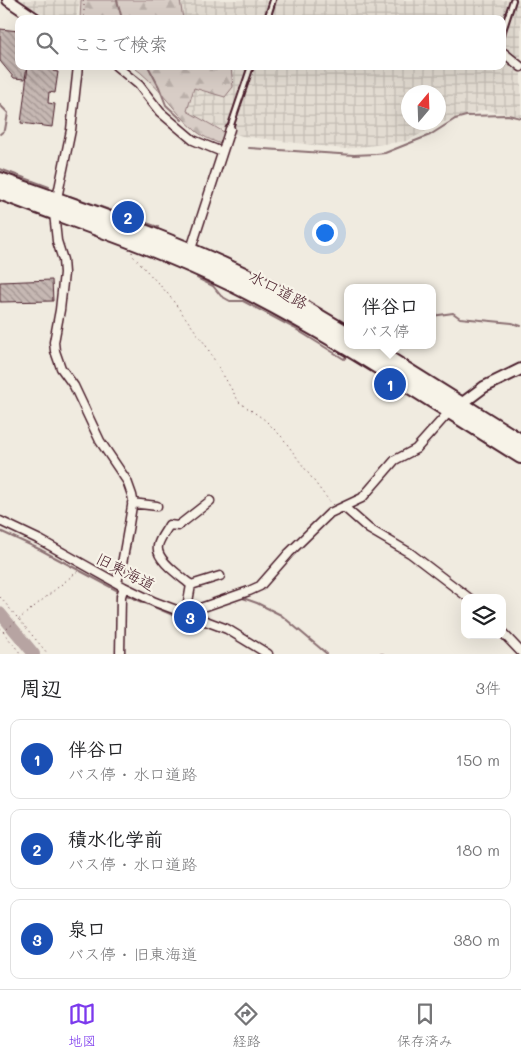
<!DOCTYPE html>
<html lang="ja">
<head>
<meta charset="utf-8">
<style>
  :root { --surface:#fff; --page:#f2f2f2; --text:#202124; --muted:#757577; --line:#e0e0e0; --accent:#7c3aed }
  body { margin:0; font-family:Mali,"Klee One",sans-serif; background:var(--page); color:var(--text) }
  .controls { position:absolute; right:15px; bottom:15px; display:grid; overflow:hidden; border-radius:10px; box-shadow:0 5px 20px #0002 }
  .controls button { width:45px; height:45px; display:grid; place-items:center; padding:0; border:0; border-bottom:1px solid var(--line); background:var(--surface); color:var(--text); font:25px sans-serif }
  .compass { position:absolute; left:401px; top:85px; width:45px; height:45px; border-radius:50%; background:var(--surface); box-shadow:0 5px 20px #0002; rotate:19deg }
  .you { position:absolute; left:324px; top:232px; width:18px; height:18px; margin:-12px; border:4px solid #fff; border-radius:50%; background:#1a73e8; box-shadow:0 0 0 8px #1a73e833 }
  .badge { display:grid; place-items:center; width:32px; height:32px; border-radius:50%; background:var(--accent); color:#fff; font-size:16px; font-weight:700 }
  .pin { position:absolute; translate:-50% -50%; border:2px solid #fff; box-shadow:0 1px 5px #0006 }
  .popup { position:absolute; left:344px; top:284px; width:92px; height:65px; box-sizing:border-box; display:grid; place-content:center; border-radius:10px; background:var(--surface); filter:drop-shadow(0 1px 4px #0005); font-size:16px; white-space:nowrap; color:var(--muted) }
  .popup b { font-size:19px; color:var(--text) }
  .popup::after { content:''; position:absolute; left:50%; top:100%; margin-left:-10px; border:10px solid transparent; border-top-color:var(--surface) }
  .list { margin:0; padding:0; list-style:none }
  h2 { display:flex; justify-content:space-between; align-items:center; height:65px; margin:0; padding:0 20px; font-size:21px }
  h2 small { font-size:16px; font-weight:400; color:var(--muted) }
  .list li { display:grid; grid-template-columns:32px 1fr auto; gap:15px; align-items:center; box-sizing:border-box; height:80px; margin:0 10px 10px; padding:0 10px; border:1px solid var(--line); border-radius:10px }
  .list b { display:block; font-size:19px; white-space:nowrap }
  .list p { margin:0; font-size:16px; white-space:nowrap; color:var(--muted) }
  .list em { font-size:16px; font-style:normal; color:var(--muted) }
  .icon { flex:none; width:28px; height:28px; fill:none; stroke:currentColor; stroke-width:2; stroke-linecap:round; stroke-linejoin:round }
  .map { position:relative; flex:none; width:521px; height:654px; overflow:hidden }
  .search { position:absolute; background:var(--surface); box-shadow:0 5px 20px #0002; left:15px; right:15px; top:15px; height:55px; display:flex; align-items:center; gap:12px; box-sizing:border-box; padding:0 18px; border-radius:10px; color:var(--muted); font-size:19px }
  .sheet { height:335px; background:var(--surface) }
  nav { display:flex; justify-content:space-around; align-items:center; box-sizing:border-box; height:70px; border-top:1px solid var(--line); background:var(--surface); font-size:14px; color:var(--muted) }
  nav a { display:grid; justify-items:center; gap:2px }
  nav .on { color:var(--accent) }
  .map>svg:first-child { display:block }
  .industrial { fill:url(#industrial-grid); fill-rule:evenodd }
  .forest { fill:url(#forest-firs); stroke:#917678 }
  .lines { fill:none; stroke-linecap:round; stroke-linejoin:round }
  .stream { stroke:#8b6f72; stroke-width:2 }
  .river { stroke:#b7a4a2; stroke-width:12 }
  .building { fill:url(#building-back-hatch); stroke:#4a1f2b }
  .lane-casing { stroke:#4a1f2b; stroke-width:8 }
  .street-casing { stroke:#4a1f2b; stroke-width:11 }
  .secondary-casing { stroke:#4a1f2b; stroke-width:14 }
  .highway-casing { stroke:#4a1f2b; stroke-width:18 }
  .path { stroke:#4a1f2b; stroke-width:1; stroke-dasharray:1 4; stroke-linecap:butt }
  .lane { stroke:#f7f3e8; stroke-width:4 }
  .street { stroke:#f7f3e8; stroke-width:8 }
  .secondary { stroke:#f7f3e8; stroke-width:10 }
  .highway { stroke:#f7f3e8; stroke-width:14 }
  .labels { text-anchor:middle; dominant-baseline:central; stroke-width:4.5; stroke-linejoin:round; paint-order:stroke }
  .street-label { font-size:16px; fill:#4a1f2b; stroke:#f7f3e8 }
</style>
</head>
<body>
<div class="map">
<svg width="521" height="654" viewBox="0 0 521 654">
  <defs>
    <pattern id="industrial-grid" width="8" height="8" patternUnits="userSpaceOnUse" patternTransform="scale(1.25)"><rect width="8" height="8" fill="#e3dcd2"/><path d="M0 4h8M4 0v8" fill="none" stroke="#c4bcb4"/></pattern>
    <pattern id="forest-firs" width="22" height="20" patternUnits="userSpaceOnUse" patternTransform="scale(1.25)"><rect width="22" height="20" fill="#d8cdc6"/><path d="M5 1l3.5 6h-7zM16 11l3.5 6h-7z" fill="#bbb0aa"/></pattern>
    <pattern id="building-back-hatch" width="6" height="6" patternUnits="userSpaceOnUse" patternTransform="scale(1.25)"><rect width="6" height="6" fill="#c6b8b3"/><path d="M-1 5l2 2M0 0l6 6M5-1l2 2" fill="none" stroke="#a39592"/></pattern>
  </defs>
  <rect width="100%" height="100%" fill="#f0ebe0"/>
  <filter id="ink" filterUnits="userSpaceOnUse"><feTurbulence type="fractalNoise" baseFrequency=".02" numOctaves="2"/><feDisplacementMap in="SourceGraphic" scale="10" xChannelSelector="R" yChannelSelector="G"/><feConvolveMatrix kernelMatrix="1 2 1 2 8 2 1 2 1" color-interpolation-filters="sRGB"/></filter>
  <g filter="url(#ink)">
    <!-- industrial -->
    <path class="industrial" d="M 19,0 L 80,0 L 76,19 L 51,19 Z
      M 175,0 L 521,0 L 521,116 L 484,110 L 441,123 L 407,141 L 344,149 L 242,136 L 186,116 L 186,66 L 502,66 L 502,19 L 179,19 ZM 408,92 L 438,92 L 438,122 L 408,122 Z"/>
    <!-- forest -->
    <path class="forest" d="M 81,0 L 180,0 L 183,19 L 80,19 Z
      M 132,66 L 231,67 L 233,87 L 225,97 L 194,88 L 187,111 L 224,132 L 232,140 L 227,147 C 217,142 204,138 196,131 C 173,111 156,82 132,66 Z"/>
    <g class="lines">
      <!-- stream -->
      <path class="stream" d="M 117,0 L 122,19
        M 148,66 L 159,87 L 166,105 L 182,120
        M 0,105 L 8,113 L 5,130 L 0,134
        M 249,148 L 354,155 L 376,154 L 385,153 L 430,135 L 455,119 L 466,116 L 508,115 L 521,118
        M 0,169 L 49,187
        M 70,196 L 158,227
        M 197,278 L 213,286 L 221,296 L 230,301 L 243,301 L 294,328 L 344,359 L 346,357
        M 432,316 L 453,313 L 460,318 L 512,323 L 521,326
        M 0,531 L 39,549 L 120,592
        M 124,594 L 182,619 L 186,617
        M 240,597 L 257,603 L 281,615 L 327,654
        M 381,654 L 383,654"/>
      <!-- river -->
      <path class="river" d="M 0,613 L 34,654"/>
    </g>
    <!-- building -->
    <path class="building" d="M 0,29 L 19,31 L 19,66 L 27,66 L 25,79 L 14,78 L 0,61 Z
      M 28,66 L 54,66 L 53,71 L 58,72 L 55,93 L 49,92 L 48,103 L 55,104 L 52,127 L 21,123 Z
      M 52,280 L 53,301 L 0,302 L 0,282 Z"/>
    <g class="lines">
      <!-- lane casing -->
      <g class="lane-casing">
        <path id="lane" d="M 267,19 L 273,0
          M 502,34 L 513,0
          M 230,128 L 251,66"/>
      </g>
      <!-- street casing -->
      <g class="street-casing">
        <path id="street" d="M 504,53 L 521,67
          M 78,66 L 71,130 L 54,213 L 57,241 L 63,260 L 64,273 L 60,310 L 54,342 L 55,351 L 61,368 L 74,386 L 100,441 L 127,481 L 132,495 L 133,500 L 129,524 L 122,564 L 117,582
          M 116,66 L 139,85 L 160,112 L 193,140 L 222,152
          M 190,252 L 230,129
          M 132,503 L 157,506
          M 344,507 L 369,529 L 410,553 L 469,598
          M 0,521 L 40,540 L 124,587 L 155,602 L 227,629 L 268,654
          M 191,585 L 220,576
          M 186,613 L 249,591 L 260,586 L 289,553 L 330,513 L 362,498 L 395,460 L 416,449 L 449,412
          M 186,613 L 191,585 C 182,577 155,560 158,546 C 159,539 166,531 169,525 L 178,526 L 210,501
          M 502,632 L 521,652
          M 120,654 L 121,596 L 124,587"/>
      </g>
      <!-- secondary casing -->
      <g class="secondary-casing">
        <path id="secondary" d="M 8,0 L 36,19
          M 456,408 L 484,387 L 521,369"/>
      </g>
      <!-- highway casing -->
      <g class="highway-casing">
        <path id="highway" d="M 0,180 C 82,209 163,236 242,274 C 278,291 313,314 348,334
          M 0,192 C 78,222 157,247 232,284 C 333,334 426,397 521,456
          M 366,345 L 521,442"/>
      </g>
      <!-- path -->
      <path class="path" d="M 84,0 L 84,19
        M 132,252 L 133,256 L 168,294 L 205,344 L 239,402 L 265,420 L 282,437 L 322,492 L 333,505
        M 0,597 L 48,654
        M 0,628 L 21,654
        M 3,632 L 78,571"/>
      <!-- lane -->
      <use href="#lane" class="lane"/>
      <!-- street -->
      <use href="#street" class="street"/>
      <!-- secondary -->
      <use href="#secondary" class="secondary"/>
      <!-- highway -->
      <use href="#highway" class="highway"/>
    </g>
  </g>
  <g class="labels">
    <!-- street labels -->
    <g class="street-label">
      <text transform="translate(279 289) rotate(28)">水口道路</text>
      <text transform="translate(126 571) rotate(27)">旧東海道</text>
    </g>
  </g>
</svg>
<div class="controls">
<button><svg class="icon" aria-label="layers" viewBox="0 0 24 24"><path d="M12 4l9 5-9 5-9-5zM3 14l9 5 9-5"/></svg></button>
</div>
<svg class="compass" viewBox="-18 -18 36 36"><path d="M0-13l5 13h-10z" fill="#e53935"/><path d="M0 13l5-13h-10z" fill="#757577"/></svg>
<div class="you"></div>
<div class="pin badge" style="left:390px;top:384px;background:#1a4fb4">1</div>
<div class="popup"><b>伴谷口</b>バス停</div>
<div class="pin badge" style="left:128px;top:217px;background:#1a4fb4">2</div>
<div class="pin badge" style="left:190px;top:617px;background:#1a4fb4">3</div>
<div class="search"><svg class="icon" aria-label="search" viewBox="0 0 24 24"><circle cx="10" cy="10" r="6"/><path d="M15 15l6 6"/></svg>ここで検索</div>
</div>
<section class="sheet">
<h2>周辺<small>3件</small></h2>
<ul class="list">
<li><span class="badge" style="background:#1a4fb4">1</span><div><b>伴谷口</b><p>バス停 · 水口道路</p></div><em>150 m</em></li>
<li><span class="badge" style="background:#1a4fb4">2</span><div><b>積水化学前</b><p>バス停 · 水口道路</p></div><em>180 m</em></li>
<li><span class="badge" style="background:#1a4fb4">3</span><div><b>泉口</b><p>バス停 · 旧東海道</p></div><em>380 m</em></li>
</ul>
</section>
<nav>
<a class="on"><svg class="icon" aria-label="map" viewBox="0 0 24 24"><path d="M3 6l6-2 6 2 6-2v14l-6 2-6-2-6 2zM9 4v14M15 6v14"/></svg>地図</a>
<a><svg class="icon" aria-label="directions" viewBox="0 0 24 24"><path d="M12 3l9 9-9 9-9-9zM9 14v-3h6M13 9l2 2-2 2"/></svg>経路</a>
<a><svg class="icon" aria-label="saved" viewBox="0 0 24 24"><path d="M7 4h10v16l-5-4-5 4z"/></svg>保存済み</a>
</nav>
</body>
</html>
